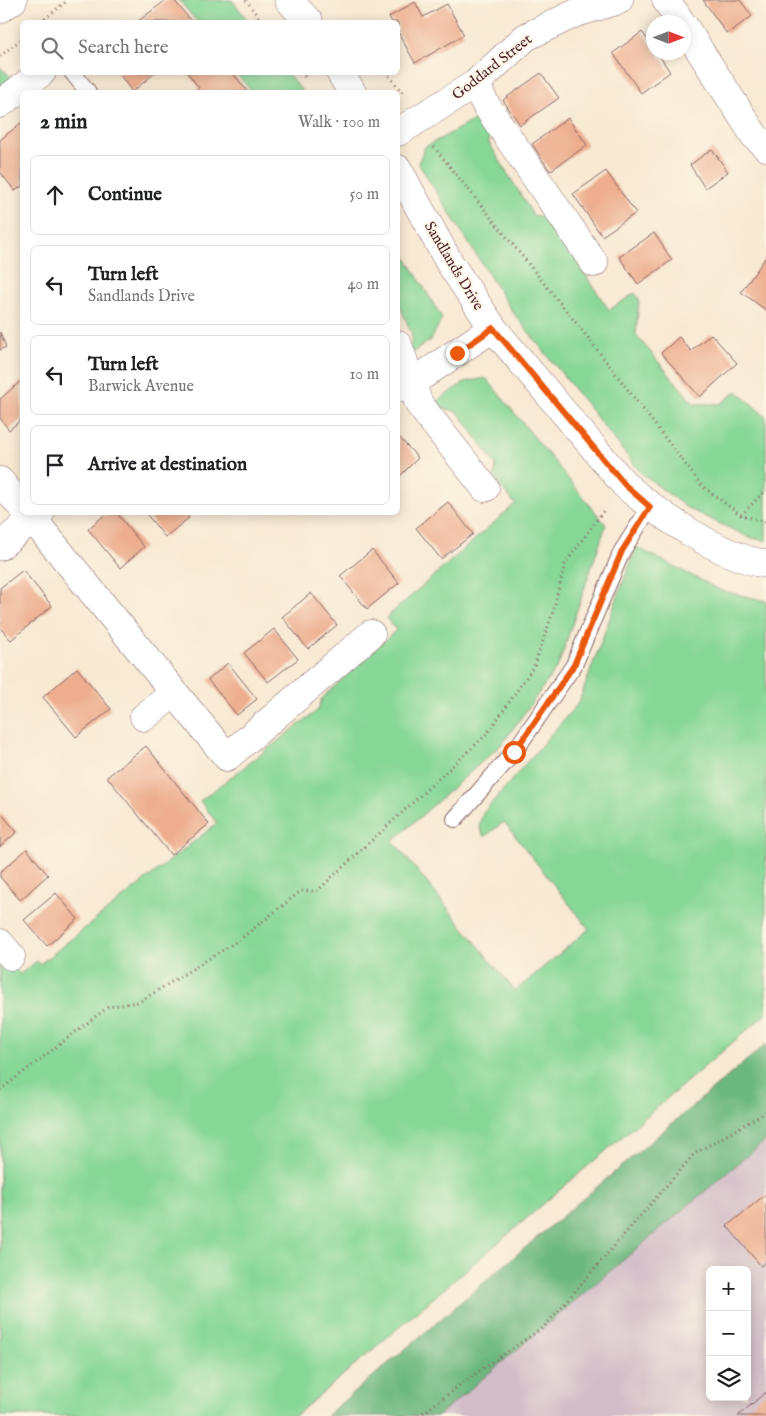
<!DOCTYPE html>
<html lang="en">
<head>
<meta charset="utf-8">
<style>
  :root { --surface:#fff; --page:#f6f6f6; --text:#202124; --muted:#757577; --line:#e0e0e0 }
  body { margin:0; font-family:"IM FELL English",serif; background:var(--page); color:var(--text) }
  .controls { position:absolute; right:15px; bottom:15px; display:grid; overflow:hidden; border-radius:8px; box-shadow:0 2px 12px #0003 }
  .controls button { width:45px; height:45px; display:grid; place-items:center; padding:0; border:0; border-bottom:1px solid var(--line); background:var(--surface); color:var(--text); font:25px sans-serif }
  .compass { position:absolute; left:646px; top:15px; width:45px; height:45px; border-radius:50%; background:var(--surface); box-shadow:0 2px 12px #0003; rotate:90deg }
  .stop { position:absolute; width:15px; height:15px; margin:-11px; border:4px solid #ea580c; border-radius:50%; background:#fff }
  .stop.end { background:#ea580c; border-color:#fff; box-shadow:0 1px 5px #0008 }
  .list { margin:0; padding:0; list-style:none }
  h2 { display:flex; justify-content:space-between; align-items:center; height:65px; margin:0; padding:0 20px; font-size:21px }
  h2 small { font-size:16px; font-weight:400; color:var(--muted) }
  .list li { display:grid; grid-template-columns:32px 1fr auto; gap:15px; align-items:center; box-sizing:border-box; height:80px; margin:0 10px 10px; padding:0 10px; border:1px solid var(--line); border-radius:8px }
  .list b { display:block; font-size:19px; white-space:nowrap }
  .list p { margin:0; font-size:16px; white-space:nowrap; color:var(--muted) }
  .list em { font-size:16px; font-style:normal; color:var(--muted) }
  .icon { flex:none; width:28px; height:28px; fill:none; stroke:currentColor; stroke-width:2; stroke-linecap:round; stroke-linejoin:round }
  .map { position:relative; flex:none; width:766px; height:1416px; overflow:hidden }
  .search { position:absolute; background:var(--surface); box-shadow:0 2px 12px #0003; left:20px; top:20px; width:380px; height:55px; display:flex; align-items:center; gap:12px; box-sizing:border-box; padding:0 18px; border-radius:8px; color:var(--muted); font-size:19px }
  .panel { position:absolute; background:var(--surface); box-shadow:0 2px 12px #0003; left:20px; top:90px; width:380px; height:425px; border-radius:8px }
  .map>svg:first-child { display:block }
  .industrial { fill:#d2bdc8; fill-rule:evenodd }
  .green { fill:#87d797; stroke:#687b61 }
  .forest { fill:#6db880; stroke:#5c6c56 }
  .building { fill:#edad8e }
  .lines { fill:none; stroke-linecap:round; stroke-linejoin:round }
  .service-casing { stroke:#876666; stroke-width:18 }
  .minor-casing { stroke:#876666; stroke-width:29 }
  .path { stroke:#876666; stroke-width:3; stroke-dasharray:1 4; stroke-linecap:butt }
  .service { stroke:#fff; stroke-width:16 }
  .minor { stroke:#fff; stroke-width:28 }
  .route { stroke:#ea580c; stroke-width:6 }
  .labels { text-anchor:middle; dominant-baseline:central; stroke-width:4; stroke-linejoin:round; paint-order:stroke }
  .street-label { font-size:15px; fill:#4a1f2b; stroke:#fcf5e5 }
</style>
</head>
<body>
<div class="map">
<svg width="766" height="1416" viewBox="0 0 766 1416">
  <rect width="100%" height="100%" fill="#fcf5e5"/>
  <filter id="ink" filterUnits="userSpaceOnUse"><feTurbulence type="fractalNoise" baseFrequency=".02" numOctaves="2"/><feDisplacementMap in="SourceGraphic" scale="10" xChannelSelector="R" yChannelSelector="G"/><feConvolveMatrix kernelMatrix="1 2 1 2 8 2 1 2 1" color-interpolation-filters="sRGB"/></filter>
  <filter id="wash" filterUnits="userSpaceOnUse"><feTurbulence type="fractalNoise" baseFrequency=".0096" numOctaves="4" result="noise"/><feDisplacementMap in="SourceGraphic" scale="20" xChannelSelector="R" yChannelSelector="G"/><feGaussianBlur stdDeviation="1.12" result="paint"/><feColorMatrix in="noise" values="0 0 0 0 0 0 0 0 0 0 0 0 0 0 0 0 0 1.4 0 .05"/><feComposite in="paint" operator="in"/></filter>
  <g filter="url(#wash)">
    <rect width="100%" height="100%" fill="#f8e9d3"/>
    <!-- industrial -->
    <path class="industrial" d="M 766,1140 L 766,1416 L 438,1416 ZM 710,1270 L 747,1270 L 747,1397 L 710,1397 Z"/>
    <!-- green -->
    <path class="green" d="M 179,0 L 232,0 L 249,22 L 197,22 Z
      M 0,67 L 12,78 L 0,87 Z
      M 236,73 L 287,73 L 303,92 L 252,92 Z
      M 478,118 L 489,132 L 489,143 L 533,215 L 548,218 L 609,310 L 635,293 L 639,299 L 636,335 L 694,404 L 720,404 L 737,391 L 766,417 L 766,541 L 748,537 L 687,508 L 641,473 L 511,310 L 418,163 L 425,147 Z
      M 398,244 L 442,318 L 431,340 L 409,355 L 412,335 L 398,301 Z
      M 486,378 L 606,525 L 558,666 L 502,744 L 393,841 L 515,991 L 589,929 L 504,822 L 484,837 L 479,825 L 483,813 L 579,702 L 636,547 L 720,590 L 766,601 L 766,1014 L 295,1416 L 0,1416 L 0,954 L 20,974 L 37,961 L 40,964 L 217,823 L 200,801 L 318,710 L 322,698 L 396,630 L 386,618 L 515,504 L 494,478 L 496,465 L 458,412 L 443,408 L 437,401 L 465,382 Z"/>
    <!-- forest -->
    <path class="forest" d="M 766,1044 L 766,1140 L 438,1416 L 326,1416 Z"/>
    <g id="blocks">
      <!-- building -->
      <path class="building" d="M 166,0 L 174,0 L 192,22 L 137,22 Z
        M 703,0 L 740,0 L 752,16 L 727,34 Z
        M 415,2 L 423,17 L 447,4 L 464,35 L 415,63 L 398,32 L 398,22 L 392,22 L 389,17 Z
        M 642,32 L 654,48 L 654,52 L 657,52 L 670,72 L 641,93 L 613,53 Z
        M 118,72 L 156,72 L 132,92 Z
        M 187,72 L 232,72 L 248,92 L 193,92 L 199,88 Z
        M 541,73 L 559,98 L 520,125 L 503,100 Z
        M 568,118 L 587,145 L 550,171 L 532,144 Z
        M 22,122 L 22,186 L 15,191 L 0,172 L 0,140 Z
        M 712,149 L 728,172 L 705,188 L 690,165 Z
        M 606,171 L 636,213 L 602,236 L 573,194 Z
        M 654,233 L 672,260 L 638,284 L 619,257 Z
        M 766,257 L 766,310 L 741,292 Z
        M 0,332 L 6,347 L 0,350 Z
        M 711,334 L 737,363 L 700,397 L 661,353 L 679,337 L 691,351 Z
        M 22,380 L 22,419 L 9,430 L 0,418 L 0,399 Z
        M 398,436 L 418,458 L 398,478 Z
        M 448,502 L 473,534 L 441,559 L 416,528 Z
        M 108,512 L 116,512 L 144,547 L 120,568 L 88,529 Z
        M 145,512 L 185,512 L 189,518 L 165,537 Z
        M 372,550 L 399,583 L 367,609 L 340,576 Z
        M 23,570 L 52,606 L 11,640 L 0,628 L 0,588 Z
        M 311,593 L 337,625 L 308,649 L 282,617 Z
        M 274,629 L 298,659 L 268,682 L 244,653 Z
        M 228,663 L 257,699 L 237,715 L 208,680 Z
        M 77,668 L 111,709 L 76,737 L 43,697 Z
        M 146,746 L 209,824 L 171,855 L 107,777 Z
        M 0,812 L 17,832 L 0,847 Z
        M 27,849 L 48,875 L 20,900 L 0,877 L 0,872 Z
        M 56,893 L 78,919 L 47,946 L 24,920 Z
        M 766,1194 L 766,1262 L 761,1266 L 727,1226 Z
        M 766,1392 L 766,1416 L 738,1416 Z"/>
    </g>
  </g>
  <g filter="url(#ink)">
    <use href="#blocks" fill-opacity="0" stroke="#876666" stroke-width="1"/>
    <g class="lines">
      <!-- service casing -->
      <g class="service-casing">
        <path id="service" d="M 72,72 L 88,92
          M 455,819 L 514,752 L 574,665 L 622,551 L 650,507"/>
      </g>
      <!-- minor casing -->
      <g class="minor-casing">
        <path id="minor" d="M 289,0 L 309,22
          M 666,0 L 681,22
          M 0,9 L 13,0
          M 684,26 L 754,135 L 766,147
          M 340,72 L 352,92
          M 475,84 L 486,105 L 594,263
          M 0,104 L 42,72
          M 398,132 L 475,84 L 526,37 L 576,13 L 619,0
          M 398,169 L 449,262 L 493,328 L 625,485 C 659,515 721,557 766,564
          M 398,345 L 419,404 L 485,488
          M 398,388 L 410,384 L 493,328
          M 0,481 L 22,507
          M 27,512 L 227,757 L 371,634
          M 0,546 L 41,512
          M 144,717 L 174,693
          M 0,943 L 11,956"/>
      </g>
      <!-- path -->
      <path class="path" d="M 246,0 L 259,18
        M 41,22 L 68,0
        M 0,56 L 22,39
        M 301,72 L 307,80
        M 386,72 L 402,92
        M 434,147 L 585,334 L 702,486 L 741,515 L 766,522
        M 741,515 L 766,490
        M 0,1090 L 108,1007 L 139,1002 L 239,940 L 301,891 L 317,891 L 487,734 L 534,666 L 553,612 L 565,564 L 604,510
        M 419,1416 L 479,1371 L 544,1327 L 694,1154 L 766,1112"/>
      <!-- service -->
      <use href="#service" class="service"/>
      <!-- minor -->
      <use href="#minor" class="minor"/>
    </g>
  </g>
  <g class="lines" filter="url(#ink)">
    <!-- route -->
    <path class="route" d="M 457,353 L 493,328 L 625,485 L 650,507 L 622,551 L 574,665 L 514,752"/>
  </g>
  <g class="labels">
    <!-- street labels -->
    <g class="street-label">
      <text transform="translate(492 67) rotate(-38)">Goddard Street</text>
      <text transform="translate(454 266) rotate(59)">Sandlands Drive</text>
    </g>
  </g>
</svg>
<div class="controls">
<button>+</button>
<button>−</button>
<button><svg class="icon" aria-label="layers" viewBox="0 0 24 24"><path d="M12 4l9 5-9 5-9-5zM3 14l9 5 9-5"/></svg></button>
</div>
<svg class="compass" viewBox="-18 -18 36 36"><path d="M0-13l5 13h-10z" fill="#e53935"/><path d="M0 13l5-13h-10z" fill="#757577"/></svg>
<div class="stop" style="left:514px;top:752px"></div>
<div class="stop end" style="left:457px;top:353px"></div>
<div class="search"><svg class="icon" aria-label="search" viewBox="0 0 24 24"><circle cx="10" cy="10" r="6"/><path d="M15 15l6 6"/></svg>Search here</div>
<section class="panel">
<h2>2 min<small>Walk · 100 m</small></h2>
<ul class="list">
<li><svg class="icon" aria-label="ahead" viewBox="0 0 24 24"><path d="M12 20V5M6 11l6-6 6 6"/></svg><div><b>Continue</b></div><em>50 m</em></li>
<li><svg class="icon" aria-label="left" viewBox="0 0 24 24"><path d="M17 20v-9H6M10 6l-5 5 5 5"/></svg><div><b>Turn left</b><p>Sandlands Drive</p></div><em>40 m</em></li>
<li><svg class="icon" aria-label="left" viewBox="0 0 24 24"><path d="M17 20v-9H6M10 6l-5 5 5 5"/></svg><div><b>Turn left</b><p>Barwick Avenue</p></div><em>10 m</em></li>
<li><svg class="icon" aria-label="arrive" viewBox="0 0 24 24"><path d="M6 21V4h12l-3 4 3 4H6"/></svg><div><b>Arrive at destination</b></div></li>
</ul>
</section>
</div>
</body>
</html>
